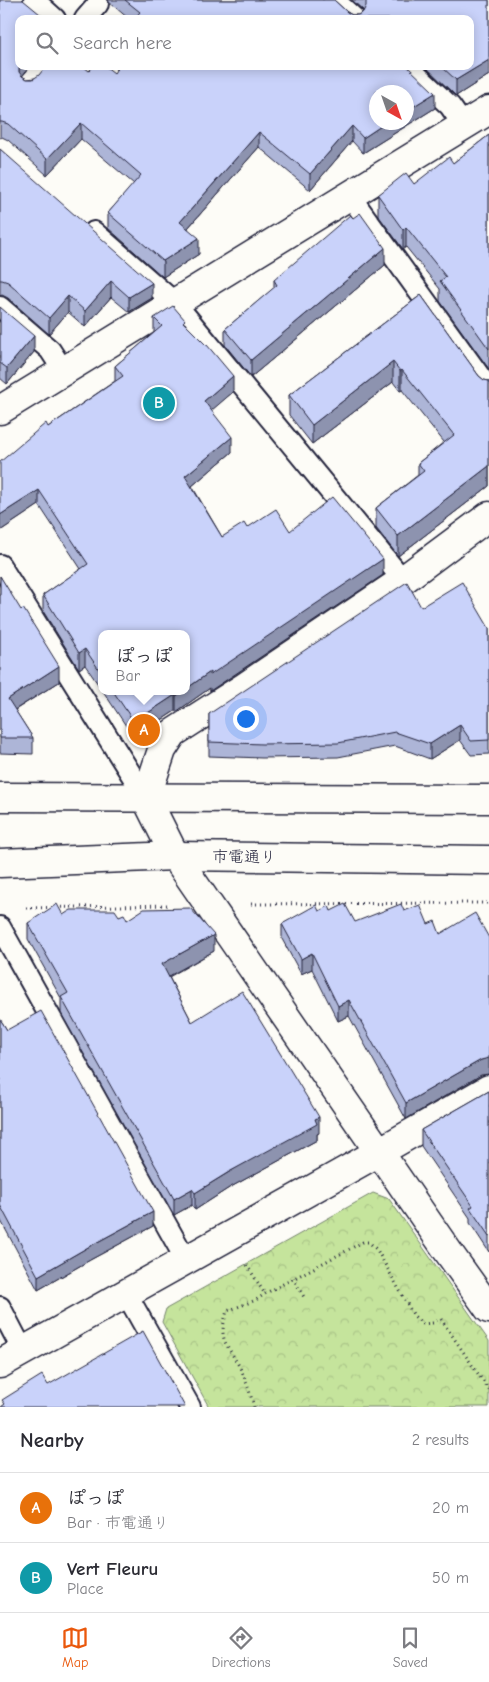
<!DOCTYPE html>
<html lang="en">
<head>
<meta charset="utf-8">
<style>
  :root { --surface:#fff; --page:#f2f2f3; --text:#2b2b33; --muted:#7c7c81; --line:#e1e1e2; --accent:#ea580c }
  body { margin:0; font-family:"Comic Neue","Klee One",sans-serif; background:var(--page); color:var(--text) }
  .compass { position:absolute; left:369px; top:85px; width:45px; height:45px; border-radius:50%; background:var(--surface); box-shadow:0 2px 12px #0003; rotate:140deg }
  .you { position:absolute; left:245px; top:718px; width:18px; height:18px; margin:-12px; border:4px solid #fff; border-radius:50%; background:#1a73e8; box-shadow:0 0 0 8px #1a73e833 }
  .badge { display:grid; place-items:center; width:32px; height:32px; border-radius:50%; background:var(--accent); color:#fff; font-size:16px; font-weight:700 }
  .pin { position:absolute; translate:-50% -50%; border:2px solid #fff; box-shadow:0 1px 5px #0006 }
  .popup { position:absolute; left:98px; top:630px; width:92px; height:65px; box-sizing:border-box; display:grid; place-content:center; border-radius:10px; background:var(--surface); filter:drop-shadow(0 1px 4px #0005); font-size:16px; white-space:nowrap; color:var(--muted) }
  .popup b { font-size:19px; color:var(--text) }
  .popup::after { content:''; position:absolute; left:50%; top:100%; margin-left:-10px; border:10px solid transparent; border-top-color:var(--surface) }
  .list { margin:0; padding:0; list-style:none }
  h2 { display:flex; justify-content:space-between; align-items:center; height:65px; margin:0; padding:0 20px; font-size:21px }
  h2 small { font-size:16px; font-weight:400; color:var(--muted) }
  .list li { display:grid; grid-template-columns:32px 1fr auto; gap:15px; align-items:center; box-sizing:border-box; height:70px; padding:0 20px; border-top:1px solid var(--line) }
  .list b { display:block; font-size:19px; white-space:nowrap }
  .list p { margin:0; font-size:16px; white-space:nowrap; color:var(--muted) }
  .list em { font-size:16px; font-style:normal; color:var(--muted) }
  .icon { flex:none; width:28px; height:28px; fill:none; stroke:currentColor; stroke-width:2; stroke-linecap:round; stroke-linejoin:round }
  .map { position:relative; flex:none; width:489px; height:1407px; overflow:hidden }
  .search { position:absolute; background:var(--surface); box-shadow:0 2px 12px #0003; left:15px; right:15px; top:15px; height:55px; display:flex; align-items:center; gap:12px; box-sizing:border-box; padding:0 18px; border-radius:10px; color:var(--muted); font-size:19px }
  .sheet { height:205px; background:var(--surface) }
  nav { display:flex; justify-content:space-around; align-items:center; box-sizing:border-box; height:70px; border-top:1px solid var(--line); background:var(--surface); font-size:14px; color:var(--muted) }
  nav a { display:grid; justify-items:center; gap:2px }
  nav .on { color:var(--accent) }
  .map>svg:first-child { display:block }
  .forest { fill:url(#forest-crowns); stroke:#74836c }
  .lines { fill:none; stroke-linecap:round; stroke-linejoin:round }
  .service-casing { stroke:#22223b; stroke-width:24 }
  .minor-casing { stroke:#22223b; stroke-width:31 }
  .tertiary-casing { stroke:#22223b; stroke-width:31 }
  .path { stroke:#22223b; stroke-width:3; stroke-dasharray:1 4; stroke-linecap:butt }
  .service { stroke:#fdfcf7; stroke-width:20 }
  .minor { stroke:#fdfcf7; stroke-width:28 }
  .tertiary { stroke:#fdfcf7; stroke-width:28 }
  .wall { fill:#adb5d7; stroke:#22223b }
  .shaded-wall { fill:#8d93af; stroke:#22223b }
  .building { fill:#c9d2fa; stroke:#22223b }
  .labels { text-anchor:middle; dominant-baseline:central; stroke-width:4; stroke-linejoin:round; paint-order:stroke }
  .street-label { font-size:16px; fill:#22223b; stroke:#fdfcf7 }
</style>
</head>
<body>
<div class="map">
<svg width="489" height="1407" viewBox="0 0 489 1407">
  <defs>
    <pattern id="forest-crowns" width="20" height="18" patternUnits="userSpaceOnUse" patternTransform="scale(1.25)"><rect width="20" height="18" fill="#c5e49c"/><path d="M2 6a3 3 0 1 1 6 0M12 15a3 3 0 1 1 6 0" fill="none" stroke="#a9c387"/></pattern>
  </defs>
  <rect width="100%" height="100%" fill="#fdfcf7"/>
  <filter id="ink" filterUnits="userSpaceOnUse"><feTurbulence type="fractalNoise" baseFrequency=".02" numOctaves="2"/><feDisplacementMap in="SourceGraphic" scale="10" xChannelSelector="R" yChannelSelector="G"/><feConvolveMatrix kernelMatrix="1 2 1 2 8 2 1 2 1" color-interpolation-filters="sRGB"/></filter>
  <g filter="url(#ink)">
    <!-- forest -->
    <path class="forest" d="M 373,1193 L 389,1199 L 489,1341 L 489,1407 L 209,1407 L 162,1322 L 166,1309 Z"/>
    <g class="lines">
      <!-- service casing -->
      <g class="service-casing">
        <path id="service" d="M 34,0 L 55,19
          M 334,0 L 355,19
          M 85,19 L 98,4
          M 407,66 L 450,106 L 464,126
          M 30,83 L 45,66
          M 350,196 L 489,389
          M 94,232 L 175,303 L 403,580
          M 0,307 L 50,350 L 63,370
          M 0,565 L 146,798
          M 0,927 L 186,1260
          M 126,1293 L 190,1407
          M 0,1307 L 23,1351"/>
      </g>
      <!-- minor casing -->
      <g class="minor-casing">
        <path id="minor" d="M 0,410 L 489,110
          M 489,516 L 403,580 L 243,688 L 173,733 L 162,750 L 146,798 L 175,856 L 449,1253 L 489,1309
          M 379,1152 L 489,1089"/>
      </g>
      <!-- tertiary casing -->
      <g class="tertiary-casing">
        <path id="tertiary" d="M 0,797 L 489,799
          M 0,863 L 175,856 L 489,860
          M 0,1364 L 379,1152"/>
      </g>
      <!-- path -->
      <path class="path" d="M 251,904 L 489,903
        M 26,908 L 167,905
        M 247,1265 L 265,1294
        M 293,1278 L 304,1297
        M 254,1407 C 250,1393 246,1379 239,1366 C 225,1340 218,1341 227,1311 L 256,1300 L 268,1292 L 363,1242 L 369,1242 L 377,1250 L 414,1316 L 423,1324 L 433,1323 L 441,1319 L 489,1390"/>
      <!-- service -->
      <use href="#service" class="service"/>
      <!-- minor -->
      <use href="#minor" class="minor"/>
      <!-- tertiary -->
      <use href="#tertiary" class="tertiary"/>
    </g>
    <!-- wall -->
    <path class="wall" d="M 0,0 L 19,66 L 30,66 L 22,76 L 27,79 L 89,71 L 114,73 L 435,108 L 363,153 L 352,141 L 310,190 L 259,147 L 188,228 L 199,254 L 163,277 L 108,228 L 108,213 L 134,184 L 81,139 L 47,175 L 8,140 L 2,137 L 0,138 Z
      M 108,0 L 334,0 L 347,12 L 352,15 L 358,15 L 364,11 L 352,0 L 489,0 L 489,75 L 456,96 L 425,66 L 470,66 L 470,19 L 129,19 L 109,2 Z
      M 489,135 L 489,369 L 440,301 L 440,289 L 406,247 L 403,249 L 378,215 L 378,195 L 414,184 L 453,163 Z
      M 0,149 L 152,298 L 129,312 L 111,297 L 85,327 L 68,312 L 49,334 L 8,298 L 2,295 L 0,296 Z
      M 385,265 L 251,377 L 225,345 L 225,329 L 274,288 L 274,280 Z
      M 421,295 L 479,376 L 484,380 L 489,381 L 489,486 L 398,556 L 376,528 L 376,508 L 418,475 L 418,463 L 444,442 L 402,390 L 400,391 L 393,382 L 312,444 L 289,415 L 289,395 Z
      M 0,307 L 34,352 L 7,384 L 0,378 Z
      M 154,318 L 185,323 L 233,392 L 211,410 L 232,452 L 192,486 L 222,537 L 247,528 L 290,531 L 383,575 L 234,675 L 210,691 L 210,688 L 176,712 L 175,711 L 134,738 L 103,691 L 186,691 L 102,634 L 102,690 L 85,665 L 79,669 L 43,611 L 43,595 L 81,569 L 39,505 L 0,531 L 48,427 L 115,381 L 115,366 L 154,333 Z
      M 0,576 L 59,682 L 15,710 L 33,738 L 33,754 L 0,753 Z
      M 421,607 L 489,628 L 489,754 L 471,755 L 460,740 L 430,759 L 395,746 L 338,757 L 262,758 L 209,756 L 209,714 Z
      M 319,911 L 331,911 L 355,922 L 481,1075 L 406,1119 L 349,1016 L 338,1021 L 312,969 L 301,974 L 282,939 L 282,924 Z
      M 63,915 L 119,916 L 127,920 L 214,951 L 169,977 L 192,1022 L 319,1133 L 317,1134 L 317,1140 L 229,1188 L 195,1210 L 192,1205 L 174,1215 L 61,1013 L 61,998 L 28,939 L 28,923 Z
      M 0,1019 L 7,1030 L 153,1226 L 90,1260 L 38,1290 L 0,1219 Z
      M 489,1091 L 489,1252 L 470,1223 L 470,1218 L 421,1146 L 421,1130 Z"/>
    <!-- shaded-wall -->
    <path class="shaded-wall" d="M 489,60 L 489,75 L 456,96 L 456,80 Z
      M 19,66 L 30,66 L 19,80 Z
      M 435,93 L 435,108 L 363,153 L 363,138 L 387,122 L 406,122 L 406,111 Z
      M 81,123 L 81,139 L 47,175 L 47,159 Z
      M 352,126 L 352,141 L 310,190 L 310,174 Z
      M 259,132 L 259,147 L 180,237 L 180,222 Z
      M 406,227 L 406,247 L 403,249 L 403,230 Z
      M 199,238 L 199,254 L 163,277 L 163,261 Z
      M 385,248 L 385,265 L 251,377 L 251,360 Z
      M 111,281 L 111,297 L 85,327 L 85,311 Z
      M 152,283 L 152,298 L 129,312 L 129,297 Z
      M 68,296 L 68,312 L 49,334 L 49,318 Z
      M 34,336 L 34,352 L 7,384 L 7,368 Z
      M 393,362 L 393,382 L 312,444 L 312,425 Z
      M 402,370 L 402,390 L 400,391 L 400,371 Z
      M 233,376 L 233,392 L 204,417 L 204,401 Z
      M 232,437 L 232,452 L 185,492 L 185,476 Z
      M 489,466 L 489,486 L 398,556 L 398,536 Z
      M 39,490 L 39,505 L 0,531 L 0,515 Z
      M 383,559 L 383,575 L 210,691 L 210,688 L 176,712 L 176,696 L 183,691 L 186,691 L 186,689 L 210,672 Z
      M 85,649 L 85,665 L 79,669 L 79,653 Z
      M 59,666 L 59,682 L 8,714 L 8,699 Z
      M 175,695 L 175,711 L 134,738 L 134,722 Z
      M 460,725 L 460,740 L 430,759 L 430,744 Z
      M 214,935 L 214,951 L 162,980 L 162,964 Z
      M 312,953 L 312,969 L 301,974 L 301,959 Z
      M 349,1000 L 349,1016 L 338,1021 L 338,1006 Z
      M 489,1058 L 489,1074 L 481,1075 L 406,1119 L 406,1103 L 481,1060 Z
      M 319,1117 L 319,1133 L 317,1134 L 317,1140 L 229,1188 L 195,1210 L 195,1193 Z
      M 192,1189 L 192,1205 L 174,1215 L 174,1199 Z
      M 153,1212 L 153,1226 L 90,1260 L 38,1290 L 38,1276 L 90,1246 Z"/>
    <!-- building -->
    <path class="building" d="M 0,0 L 23,0 L 46,19 L 19,19 L 19,72 L 22,76 L 27,79 L 33,79 L 39,75 L 46,66 L 83,66 L 89,71 L 94,66 L 105,66 L 114,73 L 119,66 L 407,66 L 435,93 L 406,111 L 406,92 L 376,92 L 376,122 L 387,122 L 363,138 L 352,126 L 310,174 L 259,132 L 180,222 L 199,238 L 163,261 L 108,213 L 141,175 L 81,123 L 47,159 L 8,124 L 2,122 L 0,122 Z
      M 125,0 L 334,0 L 347,12 L 352,15 L 358,15 L 363,12 L 366,6 L 366,0 L 489,0 L 489,60 L 456,80 L 441,66 L 470,66 L 470,19 L 134,19 L 140,12 Z
      M 489,135 L 489,349 L 440,281 L 446,277 L 406,227 L 403,230 L 378,195 L 406,173 L 414,184 L 449,157 L 453,163 Z
      M 0,149 L 152,283 L 129,297 L 111,281 L 85,311 L 68,296 L 49,318 L 8,282 L 2,280 L 0,280 Z
      M 360,213 L 385,248 L 251,360 L 225,329 L 277,285 L 274,280 L 350,215 L 353,218 Z
      M 421,295 L 479,376 L 484,380 L 489,381 L 489,466 L 398,536 L 376,508 L 424,471 L 418,463 L 454,435 L 402,370 L 400,371 L 393,362 L 312,425 L 289,395 Z
      M 173,306 L 185,320 L 183,322 L 206,345 L 207,345 L 233,376 L 204,401 L 232,437 L 185,476 L 222,537 L 244,523 L 247,528 L 276,509 L 290,531 L 332,497 L 383,559 L 234,659 L 210,675 L 210,672 L 186,689 L 186,634 L 102,634 L 102,674 L 85,649 L 79,653 L 43,595 L 88,564 L 39,490 L 0,515 L 0,462 L 46,423 L 48,427 L 123,376 L 115,366 L 162,326 L 154,318 Z
      M 0,307 L 34,336 L 7,368 L 0,363 Z
      M 0,576 L 21,610 L 23,608 L 59,666 L 8,699 L 33,738 L 0,738 Z
      M 407,582 L 421,607 L 462,582 L 489,628 L 489,740 L 471,741 L 460,725 L 430,744 L 395,732 L 338,743 L 262,744 L 209,742 L 209,714 Z
      M 113,691 L 183,691 L 176,696 L 175,695 L 134,722 Z
      M 57,904 L 63,915 L 71,910 L 115,910 L 119,916 L 124,914 L 127,920 L 144,909 L 190,908 L 214,935 L 162,964 L 192,1022 L 242,991 L 319,1117 L 315,1119 L 317,1124 L 229,1172 L 195,1193 L 192,1189 L 174,1199 L 61,997 L 68,993 L 28,923 Z
      M 345,904 L 355,922 L 401,904 L 404,911 L 420,905 L 428,924 L 435,921 L 440,934 L 475,913 L 489,938 L 489,1058 L 481,1060 L 406,1103 L 349,1000 L 338,1006 L 312,953 L 301,959 L 282,924 L 316,905 L 319,911 L 329,906 L 331,911 Z
      M 41,1011 L 153,1212 L 90,1246 L 38,1276 L 0,1205 L 0,1019 L 7,1030 Z
      M 489,1091 L 489,1236 L 470,1208 L 473,1206 L 421,1130 Z
      M 143,1331 L 185,1407 L 1,1407 L 5,1404 L 2,1400 L 42,1375 L 48,1385 Z"/>
  </g>
  <g class="labels">
    <!-- street labels -->
    <g class="street-label">
      <text transform="translate(244 857) rotate(1)">市電通り</text>
    </g>
  </g>
</svg>
<svg class="compass" viewBox="-18 -18 36 36"><path d="M0-13l5 13h-10z" fill="#e53935"/><path d="M0 13l5-13h-10z" fill="#7c7c81"/></svg>
<div class="you"></div>
<div class="pin badge" style="left:144px;top:730px;background:#e8710a">A</div>
<div class="popup"><b>ぽっぽ</b>Bar</div>
<div class="pin badge" style="left:159px;top:403px;background:#0f9aa8">B</div>
<div class="search"><svg class="icon" aria-label="search" viewBox="0 0 24 24"><circle cx="10" cy="10" r="6"/><path d="M15 15l6 6"/></svg>Search here</div>
</div>
<section class="sheet">
<h2>Nearby<small>2 results</small></h2>
<ul class="list">
<li><span class="badge" style="background:#e8710a">A</span><div><b>ぽっぽ</b><p>Bar · 市電通り</p></div><em>20 m</em></li>
<li><span class="badge" style="background:#0f9aa8">B</span><div><b>Vert Fleuru</b><p>Place</p></div><em>50 m</em></li>
</ul>
</section>
<nav>
<a class="on"><svg class="icon" aria-label="map" viewBox="0 0 24 24"><path d="M3 6l6-2 6 2 6-2v14l-6 2-6-2-6 2zM9 4v14M15 6v14"/></svg>Map</a>
<a><svg class="icon" aria-label="directions" viewBox="0 0 24 24"><path d="M12 3l9 9-9 9-9-9zM9 14v-3h6M13 9l2 2-2 2"/></svg>Directions</a>
<a><svg class="icon" aria-label="saved" viewBox="0 0 24 24"><path d="M7 4h10v16l-5-4-5 4z"/></svg>Saved</a>
</nav>
</body>
</html>
